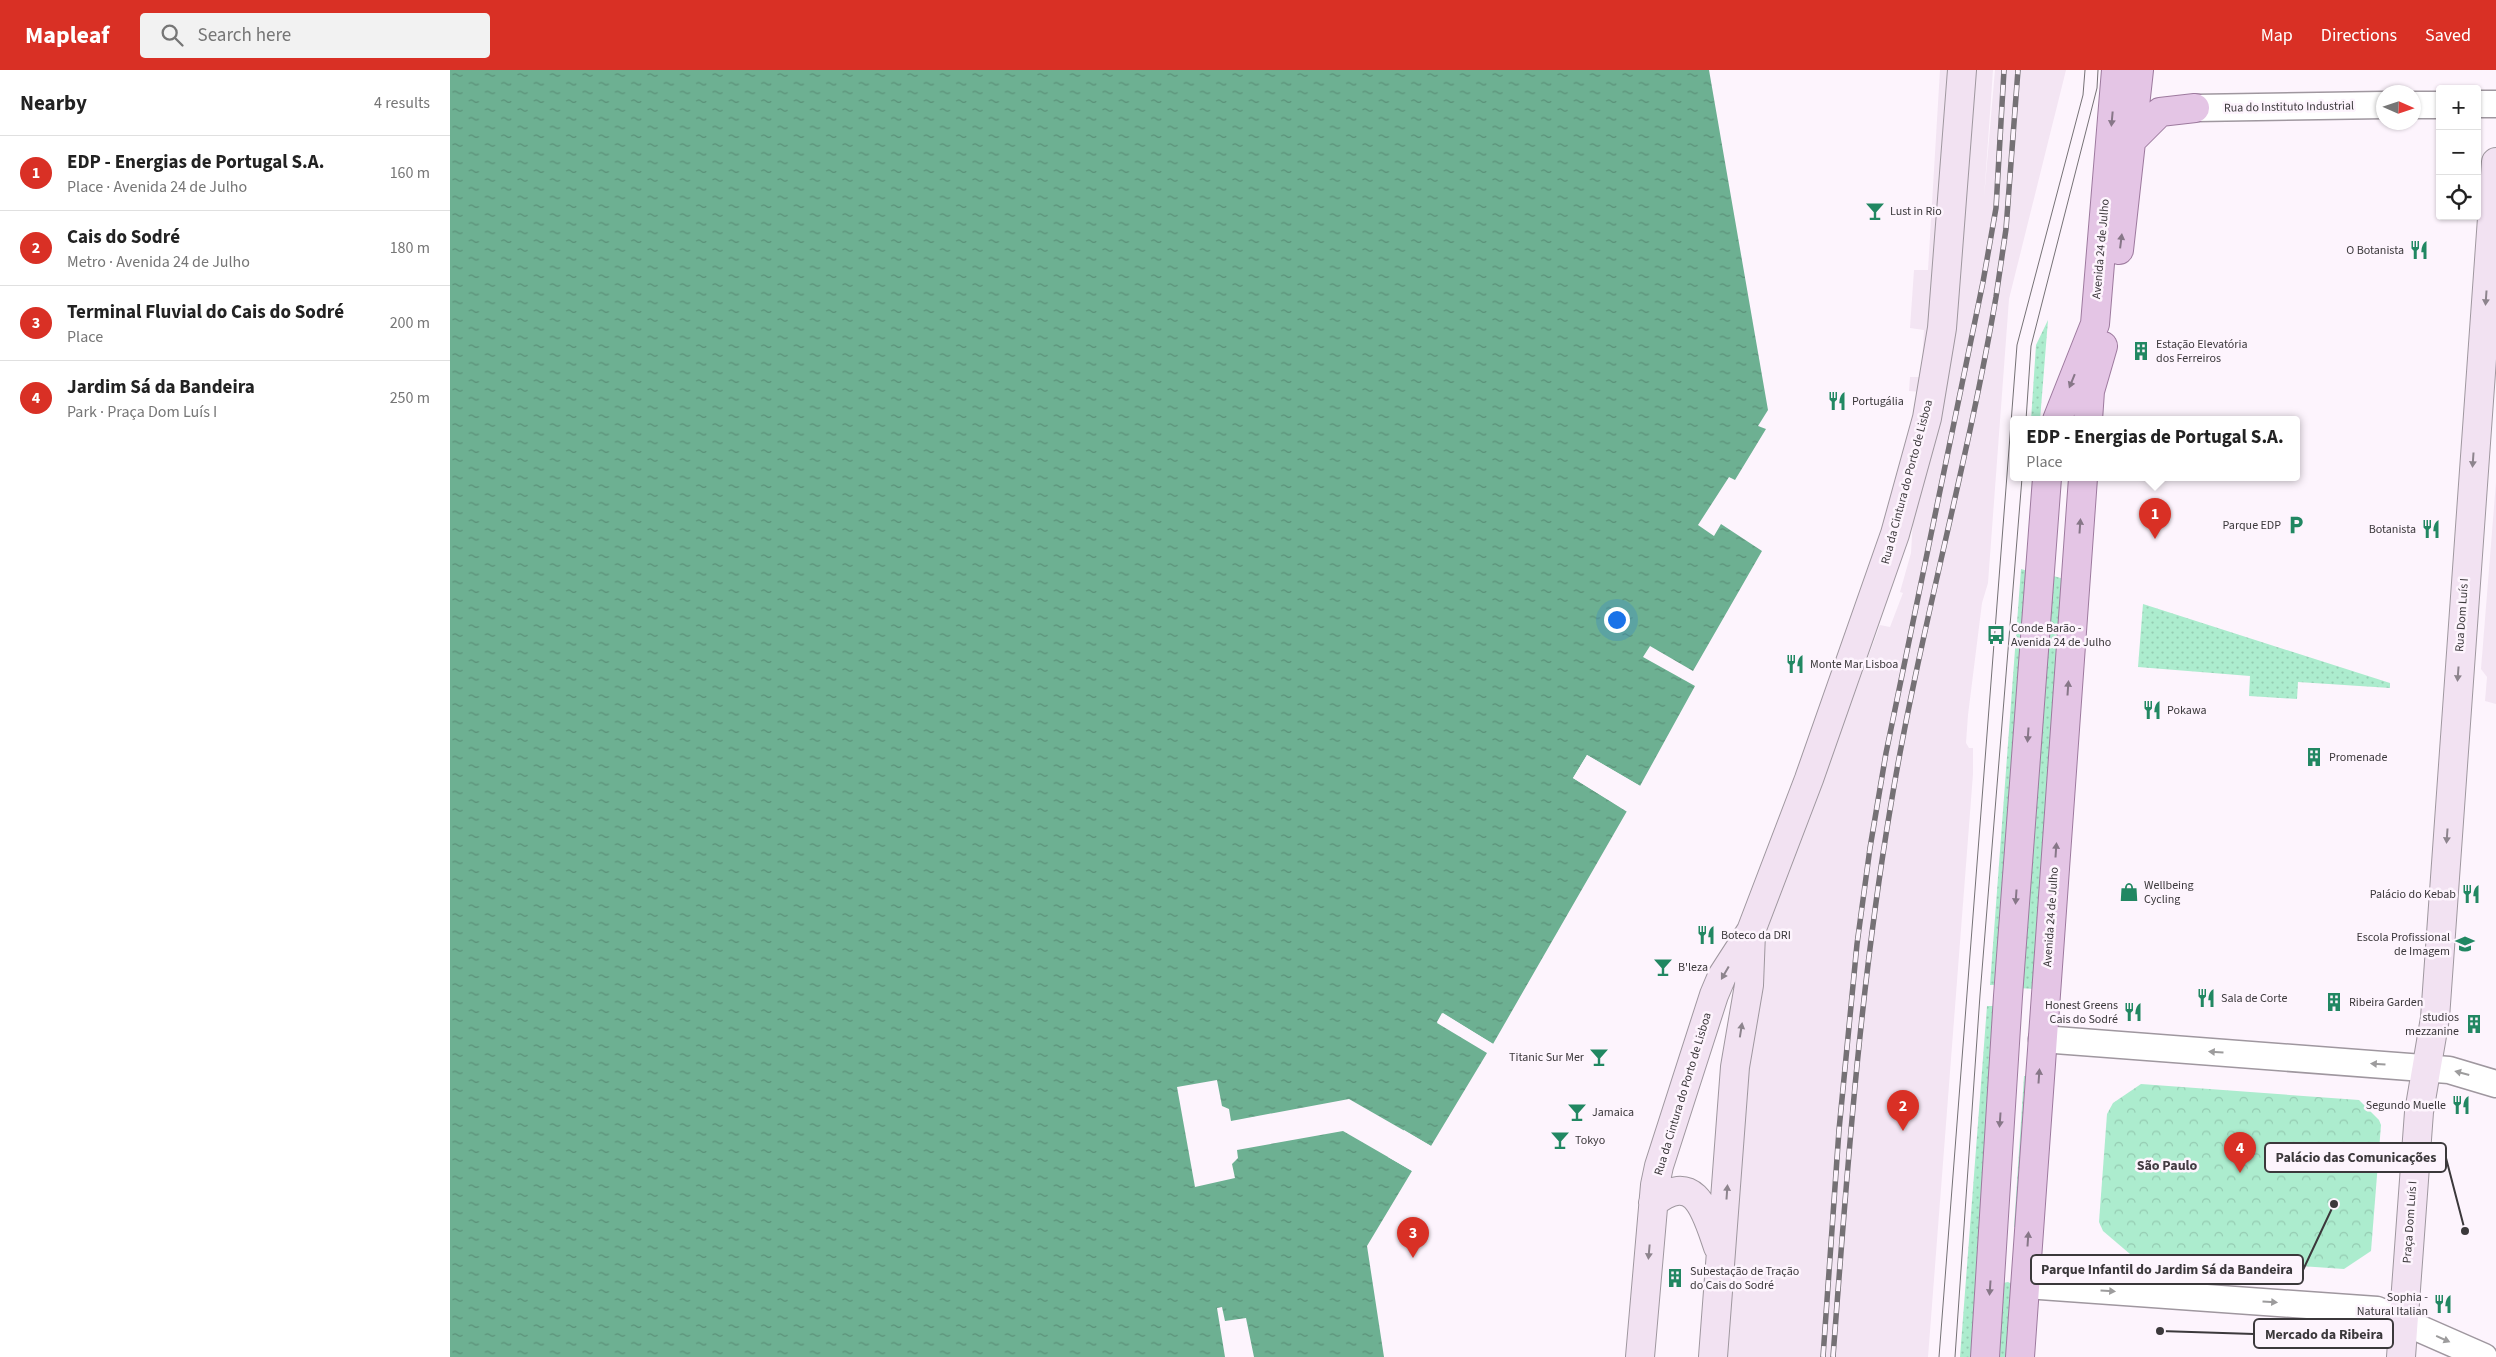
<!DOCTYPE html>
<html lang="en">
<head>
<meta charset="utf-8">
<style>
  :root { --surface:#fff; --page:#f2f2f2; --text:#222; --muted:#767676; --line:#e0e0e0; --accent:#d93025 }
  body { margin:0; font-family:"Source Sans 3",sans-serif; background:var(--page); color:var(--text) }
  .controls { position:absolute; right:15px; top:15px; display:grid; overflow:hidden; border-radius:5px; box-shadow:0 1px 4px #0004 }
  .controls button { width:45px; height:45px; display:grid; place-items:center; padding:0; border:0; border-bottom:1px solid var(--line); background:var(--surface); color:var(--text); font:25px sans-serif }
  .compass { position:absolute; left:1926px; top:15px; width:45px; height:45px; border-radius:50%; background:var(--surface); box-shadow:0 1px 4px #0004; rotate:93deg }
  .you { position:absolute; left:1166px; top:549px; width:18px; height:18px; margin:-12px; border:4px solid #fff; border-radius:50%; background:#1a73e8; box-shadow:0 0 0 8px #1a73e833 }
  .badge { display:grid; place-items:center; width:32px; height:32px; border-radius:50%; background:var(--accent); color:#fff; font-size:16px; font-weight:700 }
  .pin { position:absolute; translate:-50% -41px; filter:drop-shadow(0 1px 2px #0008) }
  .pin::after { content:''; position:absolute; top:26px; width:18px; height:15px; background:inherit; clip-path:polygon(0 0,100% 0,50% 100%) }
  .popup { position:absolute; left:1560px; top:346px; width:290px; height:65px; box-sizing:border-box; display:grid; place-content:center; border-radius:5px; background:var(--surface); filter:drop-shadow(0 1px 4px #0005); font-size:16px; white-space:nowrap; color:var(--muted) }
  .popup b { font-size:19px; color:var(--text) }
  .popup::after { content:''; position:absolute; left:50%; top:100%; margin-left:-10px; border:10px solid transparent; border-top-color:var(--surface) }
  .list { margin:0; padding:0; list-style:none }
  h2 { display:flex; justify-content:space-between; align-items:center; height:65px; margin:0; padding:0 20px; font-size:21px }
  h2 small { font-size:16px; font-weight:400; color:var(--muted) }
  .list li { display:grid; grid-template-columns:32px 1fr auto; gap:15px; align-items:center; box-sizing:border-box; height:75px; padding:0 20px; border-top:1px solid var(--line) }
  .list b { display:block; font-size:19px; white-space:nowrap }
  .list p { margin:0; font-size:16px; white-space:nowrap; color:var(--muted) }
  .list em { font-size:16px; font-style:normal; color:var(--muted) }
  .icon { flex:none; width:28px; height:28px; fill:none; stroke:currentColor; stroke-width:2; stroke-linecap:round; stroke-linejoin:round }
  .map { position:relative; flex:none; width:2046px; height:1287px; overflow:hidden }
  header { display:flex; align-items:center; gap:30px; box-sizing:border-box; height:70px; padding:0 25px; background:var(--accent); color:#fff }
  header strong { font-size:24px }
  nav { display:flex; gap:28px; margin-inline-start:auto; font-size:18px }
  .search { width:350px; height:45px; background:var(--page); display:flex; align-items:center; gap:12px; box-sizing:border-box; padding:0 18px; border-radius:5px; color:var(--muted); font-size:19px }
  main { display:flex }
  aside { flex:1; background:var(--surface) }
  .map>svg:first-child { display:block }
  .built { fill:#f3e5f3 }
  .grass { fill:url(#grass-dots) }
  .park { fill:url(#park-crowns) }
  .water { fill:url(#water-ripples) }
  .pier { fill:#fdf4fd }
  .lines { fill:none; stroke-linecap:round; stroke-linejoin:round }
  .street-casing { stroke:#9f979f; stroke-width:29 }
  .secondary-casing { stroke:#9f979f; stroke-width:30 }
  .primary-casing { stroke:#9d7a9e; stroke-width:30 }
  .street { stroke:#fff; stroke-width:26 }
  .secondary { stroke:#f2e2f2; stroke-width:28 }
  .primary { stroke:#e4c5e5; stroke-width:28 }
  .tram { stroke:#757175; stroke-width:1 }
  .rail-casing { stroke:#757175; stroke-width:5.5 }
  .rail { stroke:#fdf4fd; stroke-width:4; stroke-dasharray:11; stroke-linecap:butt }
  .oneway { fill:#877788 }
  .oneway2 { fill:#8d848d }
  .oneway3 { fill:#9d9c9d }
  .labels { text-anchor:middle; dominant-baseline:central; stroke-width:5; stroke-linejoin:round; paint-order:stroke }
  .street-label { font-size:12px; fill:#3b383b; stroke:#fdf4fd }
  .poi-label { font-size:12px; fill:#3b383b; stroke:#fdf4fd; text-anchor:start }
  .neighbourhood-label { font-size:14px; font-weight:bold; fill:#433c43; stroke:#fdf4fd }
  .leader { fill:none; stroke:#3b383b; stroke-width:2 }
  .callout-dot { fill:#3b383b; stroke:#fdf4fd; stroke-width:2 }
  .callout { fill:#fdf4fd; stroke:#3b383b; stroke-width:2 }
  .callout-label { font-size:14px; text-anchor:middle; font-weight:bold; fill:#3b383b }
</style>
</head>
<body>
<header>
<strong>Mapleaf</strong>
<div class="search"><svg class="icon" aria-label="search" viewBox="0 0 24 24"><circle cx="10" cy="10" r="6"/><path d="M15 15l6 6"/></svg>Search here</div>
<nav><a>Map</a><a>Directions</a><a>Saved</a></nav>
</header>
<main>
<aside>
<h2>Nearby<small>4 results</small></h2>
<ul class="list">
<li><span class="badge">1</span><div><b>EDP - Energias de Portugal S.A.</b><p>Place · Avenida 24 de Julho</p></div><em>160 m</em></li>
<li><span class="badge">2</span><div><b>Cais do Sodré</b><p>Metro · Avenida 24 de Julho</p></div><em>180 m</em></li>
<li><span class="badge">3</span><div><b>Terminal Fluvial do Cais do Sodré</b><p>Place</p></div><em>200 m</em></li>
<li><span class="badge">4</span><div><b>Jardim Sá da Bandeira</b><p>Park · Praça Dom Luís I</p></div><em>250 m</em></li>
</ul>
</aside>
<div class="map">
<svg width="2046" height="1287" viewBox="0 0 2046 1287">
  <defs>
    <pattern id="grass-dots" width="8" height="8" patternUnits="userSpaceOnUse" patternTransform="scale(1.25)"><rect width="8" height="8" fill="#acecce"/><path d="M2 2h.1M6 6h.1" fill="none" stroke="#95cbb2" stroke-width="1.8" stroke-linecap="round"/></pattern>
    <pattern id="park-crowns" width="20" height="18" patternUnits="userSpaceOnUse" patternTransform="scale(1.25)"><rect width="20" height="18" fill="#acecce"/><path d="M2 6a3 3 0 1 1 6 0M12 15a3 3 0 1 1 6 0" fill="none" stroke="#95cbb2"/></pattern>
    <pattern id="water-ripples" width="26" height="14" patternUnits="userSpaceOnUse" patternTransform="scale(1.25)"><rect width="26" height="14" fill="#6db092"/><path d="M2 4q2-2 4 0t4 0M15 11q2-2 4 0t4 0" fill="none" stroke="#5b9078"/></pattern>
  </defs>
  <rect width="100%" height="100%" fill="#fdf4fd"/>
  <!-- built -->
  <path class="built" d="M 1490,0 L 1543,0 L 1534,128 L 1545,0 L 1616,0 L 1559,229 L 1538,513 L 1532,533 L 1518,645 L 1516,673 L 1519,678 L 1523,678 L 1523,704 L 1478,1287 L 1271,1287 L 1289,1056 L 1315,864 L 1430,555 L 1440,557 L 1453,523 L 1450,522 L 1461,483 L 1471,322 L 1459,321 L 1460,307 L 1471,307 L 1474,260 L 1460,258 L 1464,200 L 1478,200 Z
    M 2046,412 L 2046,634 L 2035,631 L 2037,607 L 2031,599 Z"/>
  <!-- grass -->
  <path class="grass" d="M 1598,250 L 1590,350 L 1581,350 L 1586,275 Z
    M 1571,499 L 1578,501 L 1548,915 L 1540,915 Z
    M 1600,505 L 1614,509 L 1584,919 L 1569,918 Z
    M 1693,534 L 1940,613 L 1940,618 L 1848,612 L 1847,629 L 1799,626 L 1800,606 L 1688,597 Z
    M 1537,936 L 1547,936 L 1525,1287 L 1510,1287 Z
    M 1574,1006 L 1577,1006 L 1568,1157 L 1564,1157 Z
    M 1558,1212 L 1562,1214 L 1559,1287 L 1545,1287 L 1553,1213 Z"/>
  <!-- park -->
  <path class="park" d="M 1691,1014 L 1909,1030 L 1929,1050 L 1931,1055 L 1921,1181 L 1894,1199 L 1680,1184 L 1653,1161 L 1649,1152 L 1657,1044 L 1663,1033 Z"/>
  <!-- water -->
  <path class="water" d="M 0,0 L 1259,0 L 1318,340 L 1308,356 L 1316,359 L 1285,410 L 1279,407 L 1248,455 L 1264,466 L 1271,454 L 1312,481 L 1243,601 L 1200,576 L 1193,587 L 1245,616 L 1190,716 L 1137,685 L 1123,708 L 1177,741 L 1043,974 L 993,943 L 987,953 L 1037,983 L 981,1076 L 954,1060 L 938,1087 L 962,1101 L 917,1176 L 934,1287 L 0,1287 Z"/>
  <!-- pier -->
  <path class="pier" d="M 1137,685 L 1192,717 L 1188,718 L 1138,689 L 1127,708 L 1178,739 L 1179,743 L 1123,708 Z
    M 992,943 L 1045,975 L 1042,976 L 993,947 L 992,949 L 990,952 L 1039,981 L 1040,984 L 987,952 Z
    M 767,1010 L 772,1036 L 779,1039 L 781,1051 L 899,1029 L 981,1076 L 979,1078 L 955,1064 L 942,1086 L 963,1099 L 964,1102 L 893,1061 L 787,1080 L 788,1088 L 782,1094 L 785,1108 L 745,1117 L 727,1017 Z
    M 772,1237 L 775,1251 L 796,1248 L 804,1287 L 775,1287 L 767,1238 Z"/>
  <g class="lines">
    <!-- street casing -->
    <g class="street-casing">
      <path id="street" d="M 2027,34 L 2046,34
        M 1964,35 L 1990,35
        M 1745,38 L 1934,35
        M 1592,969 L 1999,1000 L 2046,1014
        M 1575,1215 L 1927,1240 L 2034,1287"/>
    </g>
    <!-- secondary casing -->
    <g class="secondary-casing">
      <path id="secondary" d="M 1203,1133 C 1246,1099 1256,1143 1268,1177
        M 1190,1287 L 1205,1115 L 1209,1096 L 1264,925 L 1272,906 L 1301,861 L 1359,709 L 1445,464 L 1477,348 L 1492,258 L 1512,0
        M 1263,1287 L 1285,997 L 1299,915 L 1301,863
        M 1951,1287 L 1969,1042 L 1985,948 L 2046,92"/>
    </g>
    <!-- primary casing -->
    <g class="primary-casing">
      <path id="primary" d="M 1682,70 L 1710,42 L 1745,38
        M 1669,180 L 1689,0
        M 1607,350 L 1645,254 L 1666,0
        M 1638,350 L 1640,321 L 1653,276
        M 1535,1287 L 1558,926 L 1597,408
        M 1570,1287 L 1633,408"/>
    </g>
    <!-- street -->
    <use href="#street" class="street"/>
    <!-- secondary -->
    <use href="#secondary" class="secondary"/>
    <!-- primary -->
    <use href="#primary" class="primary"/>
    <!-- tram -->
    <path class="tram" d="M 1576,350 L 1581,276 L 1647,18 L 1648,0
      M 1489,1287 L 1567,275 L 1633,25 L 1635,0
      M 1505,1287 L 1530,925 L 1572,408"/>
    <!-- rail casing -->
    <g class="rail-casing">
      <path id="rail" d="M 1373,1287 L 1389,1060 L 1407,874 L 1420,778 L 1436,683 L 1533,212 L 1546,138 L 1554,0
        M 1383,1287 C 1397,1102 1410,917 1441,734 C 1469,564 1517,397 1546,227 L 1556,159 L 1568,0"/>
    </g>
    <!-- rail -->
    <use href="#rail" class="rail"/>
  </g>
  <!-- one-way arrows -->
  <defs><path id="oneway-solid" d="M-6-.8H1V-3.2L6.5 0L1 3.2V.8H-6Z" transform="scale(1.25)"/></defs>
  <g class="oneway">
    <use href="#oneway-solid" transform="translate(1662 49) rotate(95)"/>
    <use href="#oneway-solid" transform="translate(1671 171) rotate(-83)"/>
    <use href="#oneway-solid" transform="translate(1622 311) rotate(112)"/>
    <use href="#oneway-solid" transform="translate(1630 456) rotate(-86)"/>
    <use href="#oneway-solid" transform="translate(1618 618) rotate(-86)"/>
    <use href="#oneway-solid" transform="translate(1578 665) rotate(94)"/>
    <use href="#oneway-solid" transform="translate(1606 780) rotate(-86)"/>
    <use href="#oneway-solid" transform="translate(1566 827) rotate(94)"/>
    <use href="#oneway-solid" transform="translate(1589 1006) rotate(-86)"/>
    <use href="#oneway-solid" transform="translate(1550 1050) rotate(94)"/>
    <use href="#oneway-solid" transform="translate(1578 1169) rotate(-86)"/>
    <use href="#oneway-solid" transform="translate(1540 1218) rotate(94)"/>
  </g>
  <g class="oneway2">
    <use href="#oneway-solid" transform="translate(2036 228) rotate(94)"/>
    <use href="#oneway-solid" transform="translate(2023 390) rotate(94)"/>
    <use href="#oneway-solid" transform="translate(2008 604) rotate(94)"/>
    <use href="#oneway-solid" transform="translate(1997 766) rotate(94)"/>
    <use href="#oneway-solid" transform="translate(1275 903) rotate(120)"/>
    <use href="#oneway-solid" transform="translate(1291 960) rotate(-81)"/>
    <use href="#oneway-solid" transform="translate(1277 1122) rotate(-86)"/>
    <use href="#oneway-solid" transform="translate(1199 1182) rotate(95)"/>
  </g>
  <g class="oneway3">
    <use href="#oneway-solid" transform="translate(1766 982) rotate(-176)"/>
    <use href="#oneway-solid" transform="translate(1928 994) rotate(-176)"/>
    <use href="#oneway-solid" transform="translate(2012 1003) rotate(-165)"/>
    <use href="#oneway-solid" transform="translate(1658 1221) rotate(4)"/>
    <use href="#oneway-solid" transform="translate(1820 1232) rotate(4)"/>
    <use href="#oneway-solid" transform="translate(1993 1269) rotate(24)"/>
  </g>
  <!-- icons -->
  <defs>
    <g id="bar-bare" transform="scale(1.5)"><path d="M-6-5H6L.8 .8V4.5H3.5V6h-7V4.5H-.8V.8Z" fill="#218762" stroke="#fdf4fd" stroke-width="2.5" paint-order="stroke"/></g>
    <g id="restaurant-bare" transform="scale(1.5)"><path d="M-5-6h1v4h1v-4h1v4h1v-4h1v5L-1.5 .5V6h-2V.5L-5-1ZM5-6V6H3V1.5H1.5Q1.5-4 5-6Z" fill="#218762" stroke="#fdf4fd" stroke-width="2.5" paint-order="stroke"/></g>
    <g id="building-bare" transform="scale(1.5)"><path d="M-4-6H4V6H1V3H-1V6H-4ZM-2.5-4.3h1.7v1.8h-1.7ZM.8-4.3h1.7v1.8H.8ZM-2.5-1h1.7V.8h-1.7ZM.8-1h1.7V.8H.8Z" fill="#218762" stroke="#fdf4fd" stroke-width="2.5" paint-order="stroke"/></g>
    <g id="parking-bare" transform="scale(1.5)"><path d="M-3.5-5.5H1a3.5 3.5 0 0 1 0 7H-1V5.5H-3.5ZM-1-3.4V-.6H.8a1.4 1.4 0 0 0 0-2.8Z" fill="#218762" stroke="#fdf4fd" stroke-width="2.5" paint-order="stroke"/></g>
    <g id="bus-bare" transform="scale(1.5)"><path d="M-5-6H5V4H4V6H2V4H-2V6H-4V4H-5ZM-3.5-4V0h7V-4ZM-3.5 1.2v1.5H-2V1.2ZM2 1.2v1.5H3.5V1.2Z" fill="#218762" stroke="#fdf4fd" stroke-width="2.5" paint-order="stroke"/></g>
    <g id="shop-bare" transform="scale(1.5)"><path d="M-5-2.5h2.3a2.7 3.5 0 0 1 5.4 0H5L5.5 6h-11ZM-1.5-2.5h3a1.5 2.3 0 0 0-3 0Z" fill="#218762" stroke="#fdf4fd" stroke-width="2.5" paint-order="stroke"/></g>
    <g id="school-bare" transform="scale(1.5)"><path d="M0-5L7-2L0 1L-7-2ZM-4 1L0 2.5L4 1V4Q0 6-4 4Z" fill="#218762" stroke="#fdf4fd" stroke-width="2.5" paint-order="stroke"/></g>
  </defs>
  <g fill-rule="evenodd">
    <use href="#bar-bare" x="1425" y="141"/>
    <use href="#restaurant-bare" x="1969" y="180"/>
    <use href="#building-bare" x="1691" y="281"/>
    <use href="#restaurant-bare" x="1387" y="331"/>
    <use href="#parking-bare" x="1846" y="455"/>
    <use href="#restaurant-bare" x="1981" y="459"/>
    <use href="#bus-bare" x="1546" y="565"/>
    <use href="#restaurant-bare" x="1345" y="594"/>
    <use href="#restaurant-bare" x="1702" y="640"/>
    <use href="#building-bare" x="1864" y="687"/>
    <use href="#shop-bare" x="1679" y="822"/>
    <use href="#restaurant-bare" x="2021" y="824"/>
    <use href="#restaurant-bare" x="1256" y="865"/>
    <use href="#school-bare" x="2015" y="874"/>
    <use href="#bar-bare" x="1213" y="897"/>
    <use href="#restaurant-bare" x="1756" y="928"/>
    <use href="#building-bare" x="1884" y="932"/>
    <use href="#restaurant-bare" x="1683" y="942"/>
    <use href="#building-bare" x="2024" y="954"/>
    <use href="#bar-bare" x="1149" y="987"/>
    <use href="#restaurant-bare" x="2011" y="1035"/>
    <use href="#bar-bare" x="1127" y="1042"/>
    <use href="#bar-bare" x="1110" y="1070"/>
    <use href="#building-bare" x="1225" y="1208"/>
    <use href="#restaurant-bare" x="1993" y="1234"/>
  </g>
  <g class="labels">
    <!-- street labels -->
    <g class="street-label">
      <text transform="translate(1839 37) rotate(-1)">Rua do Instituto Industrial</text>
      <text transform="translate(1651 179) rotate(-85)">Avenida 24 de Julho</text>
      <text transform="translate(1457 412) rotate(-75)">Rua da Cintura do Porto de Lisboa</text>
      <text transform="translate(2012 545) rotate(-86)">Rua Dom Luís I</text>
      <text transform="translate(1601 847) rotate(-86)">Avenida 24 de Julho</text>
      <text transform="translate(1233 1024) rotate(-73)">Rua da Cintura do Porto de Lisboa</text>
      <text transform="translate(1960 1152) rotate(-86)">Praça Dom Luís I</text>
    </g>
    <!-- poi labels -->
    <g class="poi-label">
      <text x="1440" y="141">Lust in Rio</text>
      <text x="1954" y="180" text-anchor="end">O Botanista</text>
      <text x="1706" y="274">Estação Elevatória<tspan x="1706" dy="14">dos Ferreiros</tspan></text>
      <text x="1402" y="331">Portugália</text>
      <text x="1831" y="455" text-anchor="end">Parque EDP</text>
      <text x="1966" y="459" text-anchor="end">Botanista</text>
      <text x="1561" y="558">Conde Barão -<tspan x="1561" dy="14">Avenida 24 de Julho</tspan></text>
      <text x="1360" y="594">Monte Mar Lisboa</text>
      <text x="1717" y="640">Pokawa</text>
      <text x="1879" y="687">Promenade</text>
      <text x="1694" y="815">Wellbeing<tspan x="1694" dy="14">Cycling</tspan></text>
      <text x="2006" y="824" text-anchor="end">Palácio do Kebab</text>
      <text x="1271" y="865">Boteco da DRI</text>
      <text x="2000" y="867" text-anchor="end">Escola Profissional<tspan x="2000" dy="14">de Imagem</tspan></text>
      <text x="1228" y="897">B'leza</text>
      <text x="1771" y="928">Sala de Corte</text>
      <text x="1899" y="932">Ribeira Garden</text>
      <text x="1668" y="935" text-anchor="end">Honest Greens<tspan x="1668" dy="14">Cais do Sodré</tspan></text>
      <text x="2009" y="947" text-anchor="end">studios<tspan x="2009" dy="14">mezzanine</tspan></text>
      <text x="1134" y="987" text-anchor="end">Titanic Sur Mer</text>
      <text x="1996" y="1035" text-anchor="end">Segundo Muelle</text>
      <text x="1142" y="1042">Jamaica</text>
      <text x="1125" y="1070">Tokyo</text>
      <text x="1240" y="1201">Subestação de Tração<tspan x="1240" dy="14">do Cais do Sodré</tspan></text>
      <text x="1978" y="1227" text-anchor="end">Sophia -<tspan x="1978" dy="14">Natural Italian</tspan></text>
    </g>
    <!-- neighbourhood labels -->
    <g class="neighbourhood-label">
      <text x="1717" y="1096">São Paulo</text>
    </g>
  </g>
  <!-- callouts -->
  <path class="leader" d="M2015 1161L1996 1088M1884 1134L1853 1200M1710 1261L1804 1264"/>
  <g class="callout-dot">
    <circle cx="2015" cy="1161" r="5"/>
    <circle cx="1884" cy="1134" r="5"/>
    <circle cx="1710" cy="1261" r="5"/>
  </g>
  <g class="callout">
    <rect x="1815" y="1073" width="181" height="29" rx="5"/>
    <rect x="1581" y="1185" width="272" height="29" rx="5"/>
    <rect x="1804" y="1249" width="139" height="29" rx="5"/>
  </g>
  <g class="callout-label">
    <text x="1906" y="1092">Palácio das Comunicações</text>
    <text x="1717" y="1204">Parque Infantil do Jardim Sá da Bandeira</text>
    <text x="1874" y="1269">Mercado da Ribeira</text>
  </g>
</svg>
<div class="controls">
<button>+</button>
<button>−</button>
<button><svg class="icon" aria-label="locate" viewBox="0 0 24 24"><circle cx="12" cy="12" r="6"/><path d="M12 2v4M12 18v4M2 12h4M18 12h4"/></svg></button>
</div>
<svg class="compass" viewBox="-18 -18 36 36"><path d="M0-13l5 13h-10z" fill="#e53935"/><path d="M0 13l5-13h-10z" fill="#767676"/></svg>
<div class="you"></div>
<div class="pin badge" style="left:1705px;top:469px">1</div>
<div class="popup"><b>EDP - Energias de Portugal S.A.</b>Place</div>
<div class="pin badge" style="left:1453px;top:1061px">2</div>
<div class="pin badge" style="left:963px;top:1188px">3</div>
<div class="pin badge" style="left:1790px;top:1103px">4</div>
</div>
</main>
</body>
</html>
